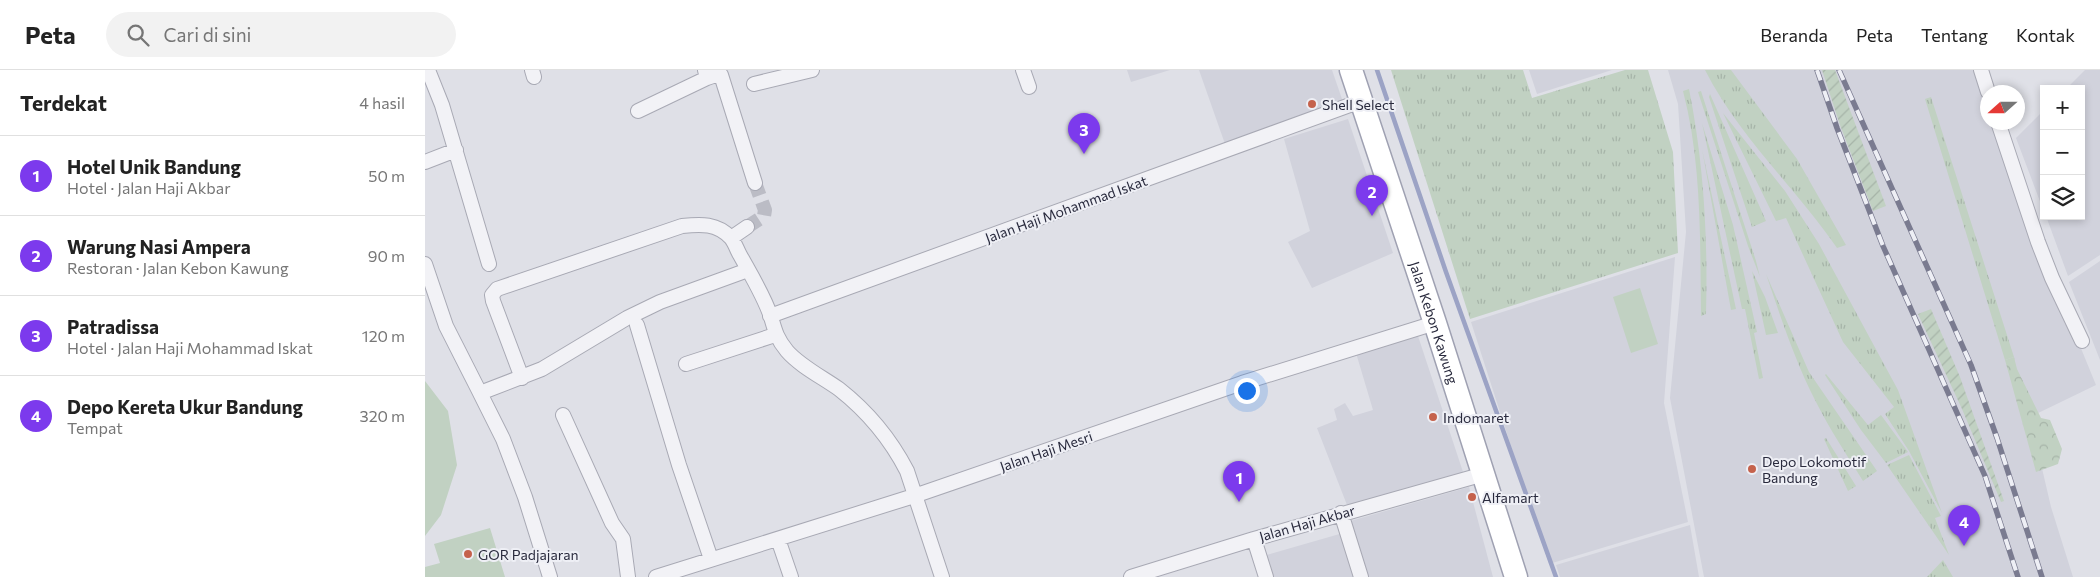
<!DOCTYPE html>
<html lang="id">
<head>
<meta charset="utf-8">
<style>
  :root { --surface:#fff; --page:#f2f2f2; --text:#222; --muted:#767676; --line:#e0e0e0; --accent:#7c3aed }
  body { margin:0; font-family:Commissioner,sans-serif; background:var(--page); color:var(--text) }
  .controls { position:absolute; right:15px; top:15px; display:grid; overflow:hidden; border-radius:0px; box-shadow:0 2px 8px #0003 }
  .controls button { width:45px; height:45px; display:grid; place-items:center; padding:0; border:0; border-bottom:1px solid var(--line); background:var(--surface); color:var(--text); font:25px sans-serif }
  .compass { position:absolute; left:1555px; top:15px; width:45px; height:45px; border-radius:50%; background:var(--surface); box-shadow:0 2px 8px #0003; rotate:249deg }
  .you { position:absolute; left:821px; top:320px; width:18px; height:18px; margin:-12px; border:4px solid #fff; border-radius:50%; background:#1a73e8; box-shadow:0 0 0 8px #1a73e833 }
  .badge { display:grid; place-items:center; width:32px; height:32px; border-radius:50%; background:var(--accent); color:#fff; font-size:16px; font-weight:700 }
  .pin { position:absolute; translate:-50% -41px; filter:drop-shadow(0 1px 2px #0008) }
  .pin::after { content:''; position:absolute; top:26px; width:18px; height:15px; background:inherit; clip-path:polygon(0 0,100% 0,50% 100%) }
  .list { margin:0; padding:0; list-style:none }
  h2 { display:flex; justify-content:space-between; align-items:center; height:65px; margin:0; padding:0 20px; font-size:21px }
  h2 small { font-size:16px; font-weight:400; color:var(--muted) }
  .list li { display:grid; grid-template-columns:32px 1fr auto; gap:15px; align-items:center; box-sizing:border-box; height:80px; padding:0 20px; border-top:1px solid var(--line) }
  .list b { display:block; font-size:19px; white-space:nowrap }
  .list p { margin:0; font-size:16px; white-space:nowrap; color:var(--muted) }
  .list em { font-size:16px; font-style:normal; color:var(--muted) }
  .icon { flex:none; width:28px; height:28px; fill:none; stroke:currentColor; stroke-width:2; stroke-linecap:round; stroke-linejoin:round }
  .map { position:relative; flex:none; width:1675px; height:507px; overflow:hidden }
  header { display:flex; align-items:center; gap:30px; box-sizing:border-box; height:70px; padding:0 25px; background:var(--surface); border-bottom:1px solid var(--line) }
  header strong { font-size:24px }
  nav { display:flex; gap:28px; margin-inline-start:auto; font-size:18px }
  .search { width:350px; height:45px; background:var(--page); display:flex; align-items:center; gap:12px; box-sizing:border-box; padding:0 18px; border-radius:28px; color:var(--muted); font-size:19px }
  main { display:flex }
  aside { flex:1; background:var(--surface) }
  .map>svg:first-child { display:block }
  .built { fill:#d1d2dc }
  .grass { fill:url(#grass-tufts) }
  .forest { fill:url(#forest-crowns) }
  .garden { fill:url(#garden-furrows) }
  .pitch { fill:#c1d1c2 }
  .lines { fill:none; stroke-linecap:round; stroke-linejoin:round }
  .stream { stroke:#9ca3c5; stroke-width:4.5 }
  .street-tunnel { stroke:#bbbcc5; stroke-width:14; stroke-dasharray:14 7; stroke-linecap:butt }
  .street-casing { stroke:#a8a9b4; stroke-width:16 }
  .primary-casing { stroke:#9fa1b2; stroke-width:25 }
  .street { stroke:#f2f2f6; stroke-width:14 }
  .primary { stroke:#fff; stroke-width:22 }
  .rail-casing { stroke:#7a7b90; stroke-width:5.5 }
  .rail { stroke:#eeeff5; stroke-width:4; stroke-dasharray:11; stroke-linecap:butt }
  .poi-dot { fill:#c5624c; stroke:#eeeff5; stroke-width:2 }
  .labels { text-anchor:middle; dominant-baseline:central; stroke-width:4; stroke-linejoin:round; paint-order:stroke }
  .poi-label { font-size:14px; fill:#292a3d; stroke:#eeeff5; text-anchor:start }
  .street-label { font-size:14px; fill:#292a3d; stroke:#eeeff5 }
</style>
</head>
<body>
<header>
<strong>Peta</strong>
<div class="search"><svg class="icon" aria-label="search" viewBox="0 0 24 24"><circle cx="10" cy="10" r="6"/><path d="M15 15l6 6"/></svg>Cari di sini</div>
<nav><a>Beranda</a><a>Peta</a><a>Tentang</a><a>Kontak</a></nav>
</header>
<main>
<aside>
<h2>Terdekat<small>4 hasil</small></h2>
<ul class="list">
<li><span class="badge">1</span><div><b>Hotel Unik Bandung</b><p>Hotel · Jalan Haji Akbar</p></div><em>50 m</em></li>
<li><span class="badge">2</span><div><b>Warung Nasi Ampera</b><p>Restoran · Jalan Kebon Kawung</p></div><em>90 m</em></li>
<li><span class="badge">3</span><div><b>Patradissa</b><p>Hotel · Jalan Haji Mohammad Iskat</p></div><em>120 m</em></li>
<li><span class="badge">4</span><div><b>Depo Kereta Ukur Bandung</b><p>Tempat</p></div><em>320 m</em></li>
</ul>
</aside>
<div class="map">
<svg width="1675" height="507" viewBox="0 0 1675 507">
  <defs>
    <pattern id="grass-tufts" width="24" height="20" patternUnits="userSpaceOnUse" patternTransform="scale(1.25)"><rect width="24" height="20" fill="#c1d1c2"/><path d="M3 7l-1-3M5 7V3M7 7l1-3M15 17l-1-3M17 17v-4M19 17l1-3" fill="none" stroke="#a6b4a8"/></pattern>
    <pattern id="forest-crowns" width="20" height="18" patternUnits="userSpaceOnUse" patternTransform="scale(1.25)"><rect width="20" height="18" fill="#c1d1c2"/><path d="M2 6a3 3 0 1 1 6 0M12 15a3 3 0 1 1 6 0" fill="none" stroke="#a6b4a8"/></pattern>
    <pattern id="garden-furrows" width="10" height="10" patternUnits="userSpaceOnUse" patternTransform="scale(1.25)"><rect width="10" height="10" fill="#c1d1c2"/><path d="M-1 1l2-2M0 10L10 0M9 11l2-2" fill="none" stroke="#a6b4a8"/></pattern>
  </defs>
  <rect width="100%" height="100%" fill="#dfe0e7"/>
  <!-- built -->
  <path class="built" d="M 702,0 L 745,0 L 706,12 Z
    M 774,0 L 907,0 L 918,32 L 800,74 Z
    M 1104,0 L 1187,0 L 1112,24 Z
    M 1243,0 L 1556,0 L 1562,22 L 1562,52 L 1573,53 L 1628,210 L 1671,315 L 1605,347 L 1626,437 L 1648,507 L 1279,507 L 1245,328 L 1261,162 L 1253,34 Z
    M 1660,0 L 1675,0 L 1675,185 L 1643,206 L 1621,146 L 1656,146 L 1656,19 L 1641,19 Z
    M 1619,40 L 1619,142 L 1591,68 Z
    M 923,49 L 968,183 L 887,218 L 863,172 L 885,161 L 859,69 Z
    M 1250,187 L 1239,333 L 1263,452 L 1124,494 L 1046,252 Z
    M 1675,191 L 1675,290 L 1644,212 Z
    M 992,263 L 1039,405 L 922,435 L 892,358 L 912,350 L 909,339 L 920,333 L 928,346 L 948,340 L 931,283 Z
    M 1044,417 L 1068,507 L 942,507 L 922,452 Z
    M 1265,455 L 1274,507 L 1135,507 L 1131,495 Z
    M 918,463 L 933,507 L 844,507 L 838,486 Z"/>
  <!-- grass -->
  <path class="grass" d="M 966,0 L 1098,0 L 1107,28 L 1200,0 L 1223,0 L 1248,82 L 1253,183 L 1045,249 Z
    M 1280,0 L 1306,0 L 1372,89 L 1421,175 L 1412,178 C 1370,117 1314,67 1280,0 Z
    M 1264,19 C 1279,94 1283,169 1281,244 L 1276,246 C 1275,171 1277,94 1258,21 Z
    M 1276,21 L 1331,191 L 1335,207 L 1323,176 L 1273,22 Z
    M 1285,24 L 1341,151 L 1327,157 L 1284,27 Z
    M 1506,27 L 1589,287 L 1580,290 L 1500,29 Z
    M 1298,43 L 1360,121 L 1394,174 L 1473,320 L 1517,443 L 1484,381 L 1460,344 L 1469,337 L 1418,272 L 1361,148 L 1351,151 Z
    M 1277,53 L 1308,155 L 1332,262 L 1329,263 L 1338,308 L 1334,309 L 1320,239 L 1317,239 Z
    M 1277,79 L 1311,239 L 1306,240 Z
    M 1327,201 L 1340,227 L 1353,263 L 1341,265 Z
    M 1341,204 L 1384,302 L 1452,401 L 1438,411 C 1422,385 1405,360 1391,332 C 1370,291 1356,248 1341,204 Z
    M 1401,304 L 1443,355 L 1456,345 L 1483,382 L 1461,393 L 1436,360 L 1400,305 Z
    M 1401,368 L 1431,416 L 1423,421 L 1399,369 Z
    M 1484,385 L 1516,446 L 1510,448 L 1524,485 L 1462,395 Z
    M 1518,490 L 1528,507 L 1502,507 Z"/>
  <!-- forest -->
  <path class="forest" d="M 1589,287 L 1592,299 L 1616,348 L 1625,350 L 1637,379 L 1633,394 L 1611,402 L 1580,290 Z"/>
  <!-- garden -->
  <path class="garden" d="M 1397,0 L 1410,0 L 1461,136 L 1448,141 L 1415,55 Z
    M 1506,239 L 1535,307 L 1579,431 L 1576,432 L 1537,339 L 1493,244 Z"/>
  <!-- pitch -->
  <path class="pitch" d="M 1215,218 L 1233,274 L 1206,283 L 1188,227 Z
    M 0,311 L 23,341 L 32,395 L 16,445 L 0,466 Z
    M 65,458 L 80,507 L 0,507 L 0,497 L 15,493 L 9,474 Z"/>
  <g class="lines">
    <!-- stream -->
    <path class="stream" d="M 952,0 L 1021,202 L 1131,507"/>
    <!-- street-tunnel -->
    <path class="street-tunnel" d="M 322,157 L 339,146 L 340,140 L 330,113"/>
    <!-- street casing -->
    <g class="street-casing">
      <path id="street" d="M 3,0 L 17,35 L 64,194
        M 107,0 L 109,7
        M 280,0 L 282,8 L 294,4 L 296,5 L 330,113
        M 598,0 L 604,17
        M 1556,0 L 1563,22
        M 329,14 L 387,0
        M 213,41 L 282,8
        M 1573,52 L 1613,172 L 1627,208 L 1657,271
        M 0,92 L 31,80
        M 306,168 L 322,157
        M 0,194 L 21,256 L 55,323
        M 345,246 L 936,31
        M 212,255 L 254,395 L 286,489
        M 261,294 L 350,265
        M 97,308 L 68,231 L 67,225 L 72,219 L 257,156 C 276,154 292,153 306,168 C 310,173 312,180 315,185 C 326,205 339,226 346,247 C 350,261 352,269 362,281 C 375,296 397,307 414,319 C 442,341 466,370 482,401 L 517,507
        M 138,345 L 187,453 L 198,469 L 203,507
        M 916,443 L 936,507
        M 353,469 L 366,507
        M 829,469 L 841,507
        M 125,507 L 100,427 L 78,369 L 55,323 L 117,299 L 202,248 L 235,232 L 323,200
        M 231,507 L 489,426 L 817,313 L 1010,253
        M 706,507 L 829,469 L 1059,404"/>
    </g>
    <!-- primary casing -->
    <g class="primary-casing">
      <g id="primary">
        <path id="s1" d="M 926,0 L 1010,253 L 1091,507"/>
      </g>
    </g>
    <!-- street -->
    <use href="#street" class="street"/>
    <!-- primary -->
    <use href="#primary" class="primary"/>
    <!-- rail casing -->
    <g class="rail-casing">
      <path id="rail" d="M 1392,0 L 1412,58 L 1458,176 L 1560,406 L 1593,507
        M 1414,0 L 1546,295 L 1572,368 L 1617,507"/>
    </g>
    <!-- rail -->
    <use href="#rail" class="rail"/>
  </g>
  <!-- markers -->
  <g class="poi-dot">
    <circle cx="887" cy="34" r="5"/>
    <circle cx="1008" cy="347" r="5"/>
    <circle cx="1327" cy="399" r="5"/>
    <circle cx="1047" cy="427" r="5"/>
    <circle cx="43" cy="484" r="5"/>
  </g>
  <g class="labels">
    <!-- poi labels -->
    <g class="poi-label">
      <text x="897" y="34">Shell Select</text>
      <text x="1018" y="347">Indomaret</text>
      <text x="1337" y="391">Depo Lokomotif<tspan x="1337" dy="16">Bandung</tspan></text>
      <text x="1057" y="427">Alfamart</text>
      <text x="53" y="484">GOR Padjajaran</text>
    </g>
    <!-- street labels -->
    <g class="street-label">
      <text transform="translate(641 139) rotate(-20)">Jalan Haji Mohammad Iskat</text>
      <text stroke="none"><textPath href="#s1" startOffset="266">Jalan Kebon Kawung</textPath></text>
      <text transform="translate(621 381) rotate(-19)">Jalan Haji Mesri</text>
      <text transform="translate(882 453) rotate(-16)">Jalan Haji Akbar</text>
    </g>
  </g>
</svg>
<div class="controls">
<button>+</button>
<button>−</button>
<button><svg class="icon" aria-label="layers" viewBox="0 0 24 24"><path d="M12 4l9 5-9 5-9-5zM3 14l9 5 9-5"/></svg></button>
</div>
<svg class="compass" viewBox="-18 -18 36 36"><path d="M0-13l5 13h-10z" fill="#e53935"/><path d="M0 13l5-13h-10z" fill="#767676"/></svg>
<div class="you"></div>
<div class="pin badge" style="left:814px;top:432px">1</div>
<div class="pin badge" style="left:947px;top:146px">2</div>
<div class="pin badge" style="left:659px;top:84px">3</div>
<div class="pin badge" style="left:1539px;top:476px">4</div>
</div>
</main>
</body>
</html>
